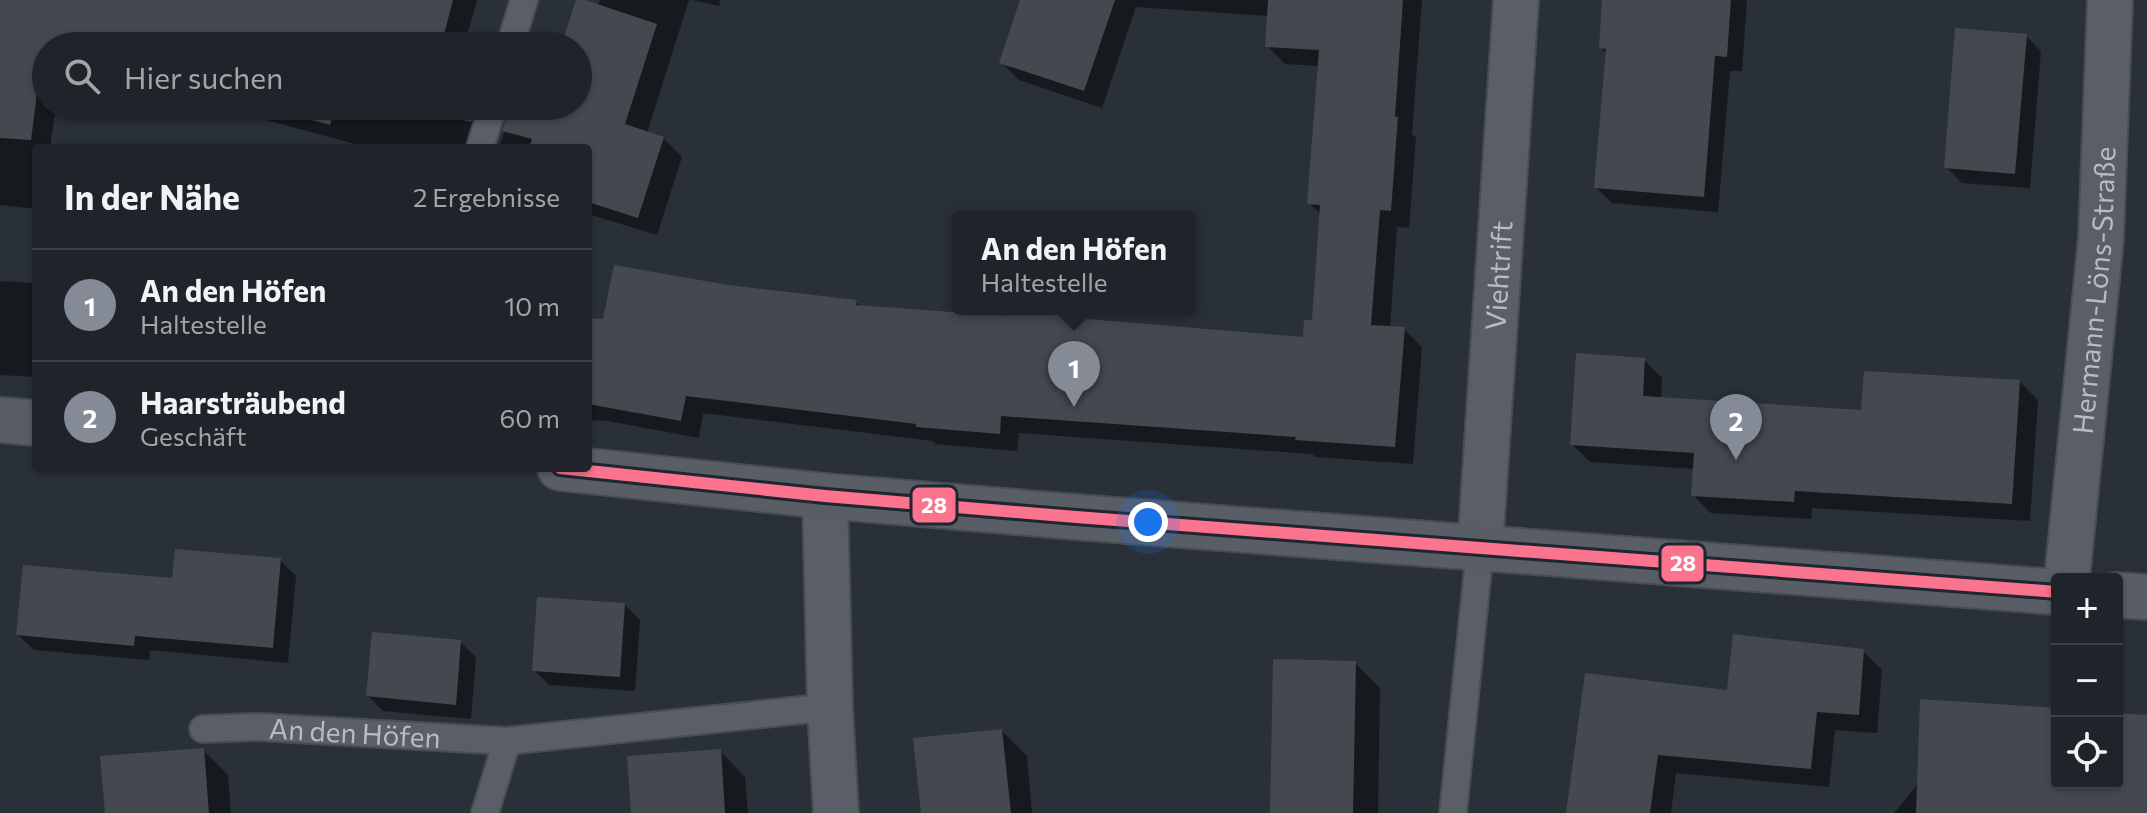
<!DOCTYPE html>
<html lang="de">
<head>
<meta charset="utf-8">
<style>
  :root { --surface:#20242a; --page:#282c32; --text:#f1f3f6; --muted:#a2a4a8; --line:#3d4147; --accent:#848b96 }
  body { margin:0; font-family:Commissioner,sans-serif; background:var(--page); color:var(--text) }
  .controls { position:absolute; right:24px; bottom:24px; display:grid; overflow:hidden; border-radius:8px; box-shadow:0 2px 6px #0004 }
  .controls button { width:72px; height:72px; display:grid; place-items:center; padding:0; border:0; border-bottom:2px solid var(--line); background:var(--surface); color:var(--text); font:40px sans-serif }
  .you { position:absolute; left:1148px; top:522px; width:28px; height:28px; margin:-20px; border:6px solid #fff; border-radius:50%; background:#1a73e8; box-shadow:0 0 0 12px #1a73e833 }
  .badge { display:grid; place-items:center; width:52px; height:52px; border-radius:50%; background:var(--accent); color:#fff; font-size:26px; font-weight:700 }
  .pin { position:absolute; translate:-50% -66px; filter:drop-shadow(0 2px 4px #0008) }
  .pin::after { content:''; position:absolute; top:42px; width:28px; height:24px; background:inherit; clip-path:polygon(0 0,100% 0,50% 100%) }
  .popup { position:absolute; left:952px; top:211px; width:244px; height:104px; box-sizing:border-box; display:grid; place-content:center; border-radius:8px; background:var(--surface); filter:drop-shadow(0 2px 6px #0005); font-size:26px; white-space:nowrap; color:var(--muted) }
  .popup b { font-size:30px; color:var(--text) }
  .popup::after { content:''; position:absolute; left:50%; top:100%; margin-left:-16px; border:16px solid transparent; border-top-color:var(--surface) }
  .list { margin:0; padding:0; list-style:none }
  h2 { display:flex; justify-content:space-between; align-items:center; height:104px; margin:0; padding:0 32px; font-size:34px }
  h2 small { font-size:26px; font-weight:400; color:var(--muted) }
  .list li { display:grid; grid-template-columns:52px 1fr auto; gap:24px; align-items:center; box-sizing:border-box; height:112px; padding:0 32px; border-top:2px solid var(--line) }
  .list b { display:block; font-size:30px; white-space:nowrap }
  .list p { margin:0; font-size:26px; white-space:nowrap; color:var(--muted) }
  .list em { font-size:26px; font-style:normal; color:var(--muted) }
  .icon { flex:none; width:44px; height:44px; fill:none; stroke:currentColor; stroke-width:2; stroke-linecap:round; stroke-linejoin:round }
  .map { position:relative; flex:none; width:2147px; height:813px; overflow:hidden }
  .search { position:absolute; background:var(--surface); box-shadow:0 2px 6px #0004; left:32px; top:32px; width:560px; height:88px; display:flex; align-items:center; gap:20px; box-sizing:border-box; padding:0 28px; border-radius:44px; color:var(--muted); font-size:30px }
  .panel { position:absolute; background:var(--surface); box-shadow:0 2px 6px #0004; left:32px; top:144px; width:560px; height:328px; border-radius:8px }
  .map>svg:first-child { display:block }
  .shadow { fill:#0007 }
  .building { fill:#444950 }
  .lines { fill:none; stroke-linecap:round; stroke-linejoin:round }
  .lane-casing { stroke:#484c53; stroke-width:30 }
  .street-casing { stroke:#484c53; stroke-width:48 }
  .secondary-casing { stroke:#484c53; stroke-width:48 }
  .lane { stroke:#5a5e66; stroke-width:26 }
  .street { stroke:#5a5e66; stroke-width:44 }
  .secondary { stroke:#595d64; stroke-width:44 }
  .bus-1-casing { stroke:#1d2633; stroke-width:18 }
  .bus-1 { stroke:#fc738d; stroke-width:12 }
  .labels { text-anchor:middle; dominant-baseline:central; stroke-width:6; stroke-linejoin:round; paint-order:stroke }
  .street-label { font-size:28px; fill:#b4bcc9; stroke:#1d2633 }
  .line-badge { stroke:#1d2633; stroke-width:3 }
  .badge-label { font-size:22px; text-anchor:middle; font-weight:bold; fill:#fff }
</style>
</head>
<body>
<div class="map">
<svg width="2147" height="813" viewBox="0 0 2147 813">
  <rect width="100%" height="100%" fill="#2a3038"/>
  <!-- shadow -->
  <path class="shadow" d="M 0,0 L 477,0 L 464,46 L 46,46 L 46,106 L 56,106 L 50,148 L 36,148 L 36,209 L 0,205 Z
    M 578,0 L 598,6 L 600,0 L 689,0 L 647,133 L 663,138 L 682,157 L 657,235 L 588,214 L 588,148 L 499,148 L 511,107 L 501,112 L 487,148 L 370,148 L 214,106 L 578,106 L 578,46 L 564,46 Z
    M 692,0 L 720,0 L 719,6 Z
    M 1022,0 L 1422,0 L 1412,134 L 1416,137 L 1409,228 L 1397,227 L 1390,328 L 1404,329 L 1422,347 L 1413,464 L 1315,457 L 1312,454 L 1019,433 L 1017,451 L 936,444 L 933,441 L 703,413 L 699,438 L 608,421 L 588,420 L 588,320 L 605,322 L 728,287 L 856,302 L 862,308 L 1008,318 L 1062,314 L 1068,320 L 1305,339 L 1313,322 L 1321,215 L 1309,203 L 1320,66 L 1285,64 L 1267,46 L 1269,16 L 1136,7 L 1102,108 L 1019,80 L 1001,62 Z
    M 1604,0 L 1747,0 L 1742,71 L 1730,71 L 1718,212 L 1612,203 L 1596,188 L 1607,54 L 1601,47 Z
    M 2026,36 L 2041,51 L 2030,188 L 1962,183 L 1946,167 Z
    M 0,281 L 36,283 L 36,377 L 0,375 Z
    M 1644,360 L 1662,378 L 1661,399 L 1863,412 L 2020,382 L 2038,400 L 2030,521 L 1812,508 L 1811,519 L 1711,513 L 1693,495 L 1695,469 L 1590,462 L 1572,444 Z
    M 280,560 L 296,576 L 288,663 L 150,650 L 149,660 L 34,650 L 18,635 L 174,581 Z
    M 625,605 L 640,620 L 635,691 L 549,685 L 534,670 Z
    M 460,642 L 476,657 L 471,719 L 383,711 L 368,696 Z
    M 1863,651 L 1882,670 L 1877,733 L 1835,730 L 1829,787 L 1676,773 L 1671,813 L 1568,813 L 1729,692 Z
    M 1355,663 L 1380,688 L 1378,813 L 1272,813 Z
    M 2057,711 L 2057,783 L 2117,783 L 2117,715 L 2147,718 L 2147,813 L 1894,813 L 1921,780 Z
    M 1002,731 L 1027,756 L 1032,813 L 923,813 Z
    M 203,750 L 228,775 L 231,813 L 107,813 Z
    M 720,751 L 745,777 L 748,813 L 633,813 Z"/>
  <!-- building -->
  <path class="building" d="M 0,0 L 453,0 L 441,46 L 46,46 L 46,48 L 43,47 L 31,140 L 0,138 Z
    M 576,0 L 585,0 L 657,24 L 625,124 L 664,137 L 638,218 L 588,202 L 588,148 L 529,148 L 532,139 L 502,131 L 509,106 L 578,106 L 578,46 L 561,46 Z
    M 1020,0 L 1115,0 L 1084,91 L 999,63 Z
    M 1268,0 L 1403,0 L 1395,117 L 1398,117 L 1391,211 L 1380,210 L 1371,325 L 1405,327 L 1395,447 L 1295,440 L 1296,437 L 1001,416 L 1000,434 L 916,427 L 916,424 L 686,396 L 681,421 L 588,404 L 588,318 L 603,319 L 614,265 L 728,285 L 857,300 L 856,305 L 1006,316 L 1007,309 L 1028,309 L 1063,312 L 1063,317 L 1303,337 L 1304,320 L 1312,320 L 1320,205 L 1307,204 L 1319,50 L 1265,47 Z
    M 1602,0 L 1731,0 L 1727,57 L 1715,56 L 1704,197 L 1594,188 L 1606,49 L 1599,48 Z
    M 1955,28 L 2027,34 L 2015,174 L 1944,168 Z
    M 261,106 L 336,106 L 330,125 Z
    M 411,106 L 476,106 L 471,122 Z
    M 1576,353 L 1645,358 L 1643,396 L 1861,410 L 1864,371 L 2020,380 L 2012,504 L 1795,491 L 1794,502 L 1691,496 L 1694,453 L 1570,445 Z
    M 175,549 L 281,558 L 273,648 L 135,636 L 134,646 L 16,635 L 23,565 L 172,578 Z
    M 537,597 L 625,603 L 620,677 L 532,671 Z
    M 372,632 L 461,640 L 456,705 L 366,696 Z
    M 1733,634 L 1864,649 L 1859,715 L 1817,712 L 1811,769 L 1658,755 L 1650,813 L 1566,813 L 1585,673 L 1727,690 Z
    M 1273,659 L 1356,661 L 1353,813 L 1270,813 Z
    M 1920,699 L 2057,708 L 2057,783 L 2117,783 L 2117,713 L 2147,715 L 2147,813 L 1916,813 Z
    M 1002,729 L 1011,813 L 921,813 L 913,738 Z
    M 204,748 L 209,813 L 105,813 L 100,756 Z
    M 721,749 L 725,813 L 631,813 L 627,756 Z"/>
  <g class="lines">
    <!-- lane casing -->
    <g class="lane-casing">
      <g id="lane">
        <path d="M 510,46 L 524,0"/>
        <path d="M 480,148 L 493,106"/>
        <path id="s1" d="M 203,729 L 259,727 L 507,741 L 830,707"/>
        <path d="M 485,813 L 507,741"/>
        <path d="M 1453,813 L 1480,549"/>
      </g>
    </g>
    <!-- street casing -->
    <g class="street-casing">
      <g id="street">
        <path d="M 825,496 L 830,707 L 836,813"/>
        <path id="s2" d="M 1480,549 L 1516,0"/>
        <path id="s3" d="M 2067,579 L 2101,238 L 2110,0"/>
      </g>
    </g>
    <!-- secondary casing -->
    <g class="secondary-casing">
      <path id="secondary" d="M 0,420 L 36,423
        M 560,468 L 825,496 L 1076,517 L 2057,592
        M 2117,595 L 2147,597"/>
    </g>
    <!-- lane -->
    <use href="#lane" class="lane"/>
    <!-- street -->
    <use href="#street" class="street"/>
    <!-- secondary -->
    <use href="#secondary" class="secondary"/>
    <!-- bus-1 casing -->
    <g class="bus-1-casing">
      <path id="bus-1" d="M 560,468 L 825,496 L 1076,517 L 2057,592"/>
    </g>
    <!-- bus-1 -->
    <use href="#bus-1" class="bus-1"/>
  </g>
  <g class="labels">
    <!-- street labels -->
    <g class="street-label">
      <text stroke="none"><textPath href="#s2" startOffset="274">Viehtrift</textPath></text>
      <text stroke="none"><textPath href="#s3" startOffset="290">Hermann-Löns-Straße</textPath></text>
      <text stroke="none"><textPath href="#s1" startOffset="152">An den Höfen</textPath></text>
    </g>
  </g>
  <g class="line-badge">
    <rect x="911" y="486" width="46" height="38" rx="8" fill="#fc738d"/>
    <rect x="1660" y="544" width="45" height="39" rx="8" fill="#fc738d"/>
  </g>
  <g class="badge-label">
    <text x="934" y="513">28</text>
    <text x="1683" y="571">28</text>
  </g>
</svg>
<div class="controls">
<button>+</button>
<button>−</button>
<button><svg class="icon" aria-label="locate" viewBox="0 0 24 24"><circle cx="12" cy="12" r="6"/><path d="M12 2v4M12 18v4M2 12h4M18 12h4"/></svg></button>
</div>
<div class="you"></div>
<div class="pin badge" style="left:1074px;top:407px">1</div>
<div class="popup"><b>An den Höfen</b>Haltestelle</div>
<div class="pin badge" style="left:1736px;top:460px">2</div>
<div class="search"><svg class="icon" aria-label="search" viewBox="0 0 24 24"><circle cx="10" cy="10" r="6"/><path d="M15 15l6 6"/></svg>Hier suchen</div>
<section class="panel">
<h2>In der Nähe<small>2 Ergebnisse</small></h2>
<ul class="list">
<li><span class="badge">1</span><div><b>An den Höfen</b><p>Haltestelle</p></div><em>10 m</em></li>
<li><span class="badge">2</span><div><b>Haarsträubend</b><p>Geschäft</p></div><em>60 m</em></li>
</ul>
</section>
</div>
</body>
</html>
